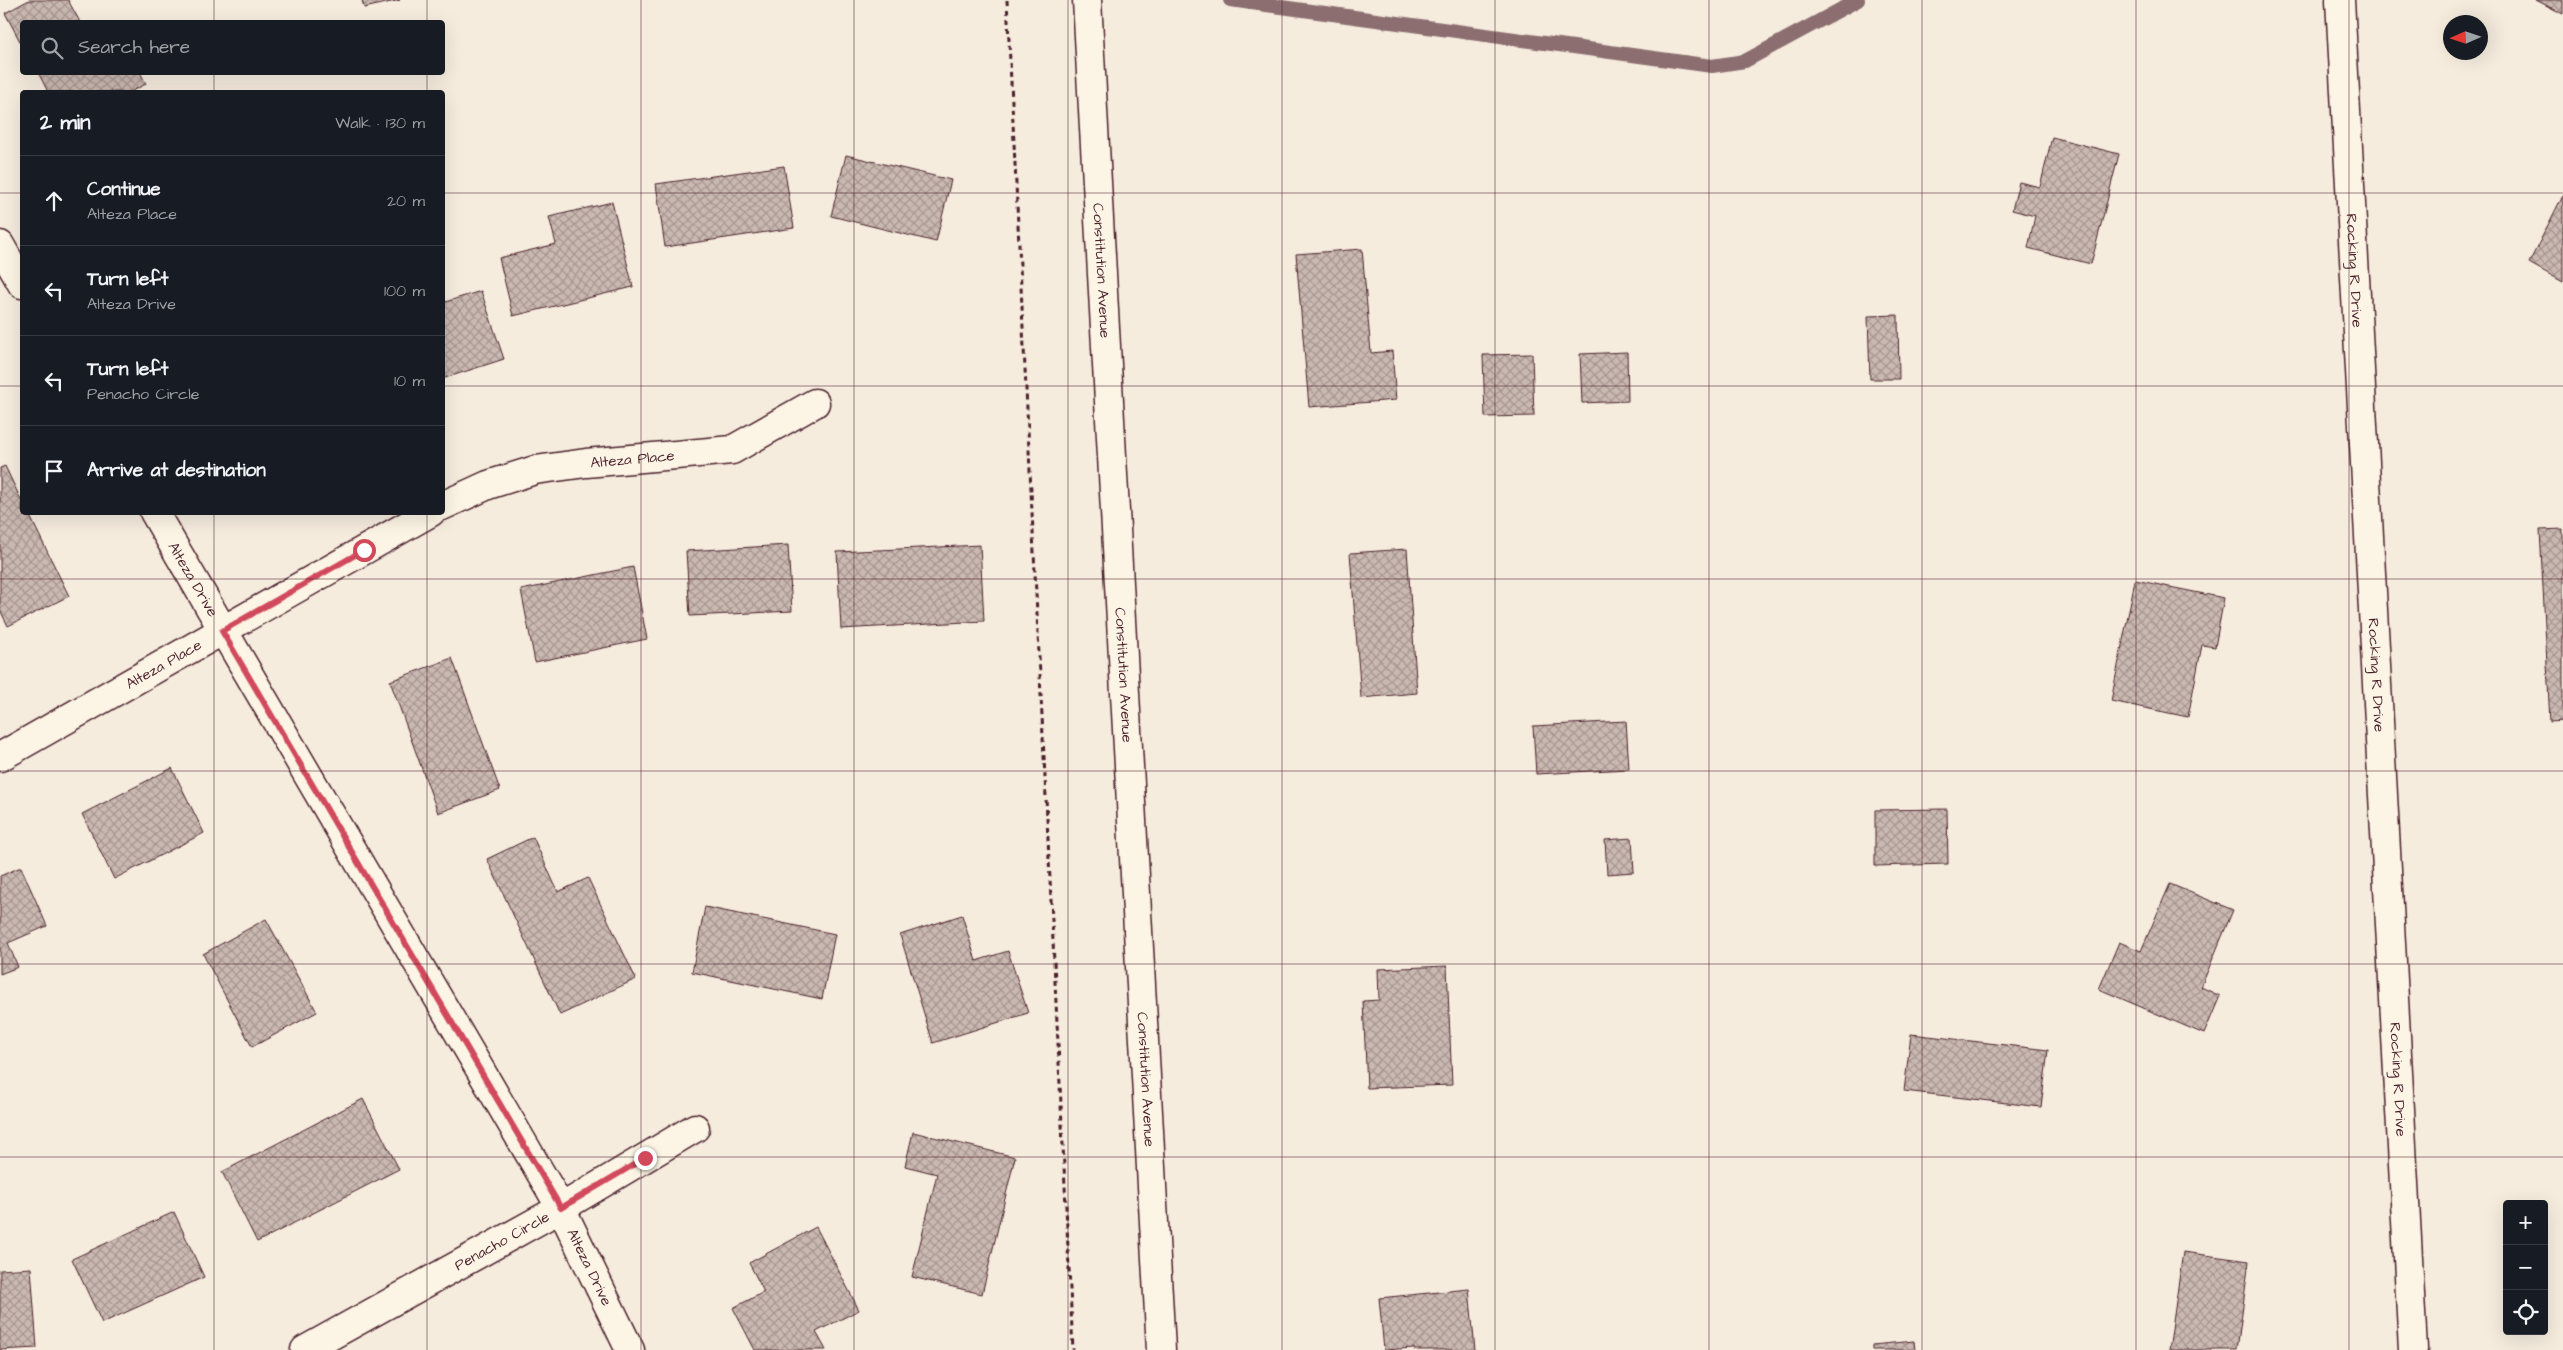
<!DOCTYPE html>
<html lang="en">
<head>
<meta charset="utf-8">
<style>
  :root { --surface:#171b24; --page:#242831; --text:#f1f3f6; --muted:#9ea1a6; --line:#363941 }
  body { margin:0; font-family:"Architects Daughter",sans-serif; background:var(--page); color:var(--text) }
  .controls { position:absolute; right:15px; bottom:15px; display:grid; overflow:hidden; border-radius:5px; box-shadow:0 5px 20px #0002 }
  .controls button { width:45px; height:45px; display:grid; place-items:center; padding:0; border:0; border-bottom:1px solid var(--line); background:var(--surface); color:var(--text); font:25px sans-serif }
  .compass { position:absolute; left:2443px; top:15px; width:45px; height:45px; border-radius:50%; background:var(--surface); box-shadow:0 5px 20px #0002; rotate:267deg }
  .stop { position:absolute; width:15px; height:15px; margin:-11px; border:4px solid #d1495b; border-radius:50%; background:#fff }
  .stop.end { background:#d1495b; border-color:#fff; box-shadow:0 1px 5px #0008 }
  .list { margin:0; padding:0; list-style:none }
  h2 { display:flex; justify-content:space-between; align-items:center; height:65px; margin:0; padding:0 20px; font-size:21px }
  h2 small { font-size:16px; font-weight:400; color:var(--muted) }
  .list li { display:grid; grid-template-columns:32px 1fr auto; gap:15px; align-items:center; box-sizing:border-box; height:90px; padding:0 20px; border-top:1px solid var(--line) }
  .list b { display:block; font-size:19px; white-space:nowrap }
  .list p { margin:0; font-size:16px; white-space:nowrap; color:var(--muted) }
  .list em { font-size:16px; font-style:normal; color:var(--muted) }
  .icon { flex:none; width:28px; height:28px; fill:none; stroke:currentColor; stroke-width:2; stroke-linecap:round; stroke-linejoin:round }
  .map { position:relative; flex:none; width:2563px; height:1350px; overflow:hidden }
  .search { position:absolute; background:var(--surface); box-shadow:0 5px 20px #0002; left:20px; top:20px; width:425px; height:55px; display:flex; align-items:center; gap:12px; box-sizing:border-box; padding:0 18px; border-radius:5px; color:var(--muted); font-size:19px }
  .panel { position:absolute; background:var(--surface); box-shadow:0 5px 20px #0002; left:20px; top:90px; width:425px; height:425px; border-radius:5px }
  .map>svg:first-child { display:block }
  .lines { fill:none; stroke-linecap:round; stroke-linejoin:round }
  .stream { stroke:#8c6e70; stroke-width:14 }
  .building { fill:url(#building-cross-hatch); stroke:#4a1f2b }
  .minor-casing { stroke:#4a1f2b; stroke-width:31 }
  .primary-casing { stroke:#4a1f2b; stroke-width:31 }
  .path { stroke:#4a1f2b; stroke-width:3; stroke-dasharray:5 4; stroke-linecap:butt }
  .minor { stroke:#fcf5e5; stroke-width:28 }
  .primary { stroke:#fcf5e5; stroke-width:28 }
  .route { stroke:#d1495b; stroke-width:6 }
  .grid { fill:none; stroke:#4a1f2b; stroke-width:1; stroke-opacity:0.55 }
  .labels { text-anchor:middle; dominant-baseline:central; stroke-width:4; stroke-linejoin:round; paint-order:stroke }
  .street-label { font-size:15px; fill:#4a1f2b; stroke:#fcf5e5 }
</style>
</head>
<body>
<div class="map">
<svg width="2563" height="1350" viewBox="0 0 2563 1350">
  <defs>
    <pattern id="building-cross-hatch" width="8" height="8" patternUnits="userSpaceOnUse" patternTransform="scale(1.25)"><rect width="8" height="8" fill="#cab9b1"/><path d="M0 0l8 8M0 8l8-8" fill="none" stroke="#a69690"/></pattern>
  </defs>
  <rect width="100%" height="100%" fill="#f5ecde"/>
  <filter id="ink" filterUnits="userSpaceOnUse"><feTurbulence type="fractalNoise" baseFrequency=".02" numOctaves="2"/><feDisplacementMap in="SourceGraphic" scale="10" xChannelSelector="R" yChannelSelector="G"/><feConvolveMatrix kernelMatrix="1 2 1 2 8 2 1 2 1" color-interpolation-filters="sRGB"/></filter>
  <g filter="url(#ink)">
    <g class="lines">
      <!-- stream -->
      <path class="stream" d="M 1230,0 L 1712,66 L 1745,61 L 1858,0"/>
    </g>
    <!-- building -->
    <path class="building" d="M 29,0 L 68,0 L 80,22 L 22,22 L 22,45 L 5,13 Z
      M 362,0 L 400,0 L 364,8 Z
      M 2536,0 L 2563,0 L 2563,14 Z
      M 38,72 L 140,72 L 146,84 L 130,92 L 48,92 Z
      M 2052,137 L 2119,154 L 2091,264 L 2028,248 L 2035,216 L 2012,210 L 2019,182 L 2040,187 Z
      M 846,155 L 951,180 L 936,242 L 831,216 Z
      M 784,166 L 794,228 L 665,247 L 656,184 Z
      M 2563,195 L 2563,282 L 2529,263 Z
      M 612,202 L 633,287 L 513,316 L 499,258 L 556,244 L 549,217 Z
      M 1362,249 L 1371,353 L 1392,351 L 1396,400 L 1309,407 L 1296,254 Z
      M 481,291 L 504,359 L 442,379 L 442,303 Z
      M 1898,315 L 1899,379 L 1870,379 L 1868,316 Z
      M 1627,352 L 1628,401 L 1582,403 L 1580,354 Z
      M 1532,354 L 1534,416 L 1485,417 L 1483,355 Z
      M 5,466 L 22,502 L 22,512 L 28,512 L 69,596 L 8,626 L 0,610 L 0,468 Z
      M 2563,529 L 2563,721 L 2550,722 L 2540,530 Z
      M 788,545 L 792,611 L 690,616 L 686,551 Z
      M 980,545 L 984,621 L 841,629 L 837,552 Z
      M 1407,549 L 1417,693 L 1361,698 L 1350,553 Z
      M 633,567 L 647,639 L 535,662 L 521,590 Z
      M 2135,580 L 2224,598 L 2215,647 L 2202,645 L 2188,717 L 2111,701 Z
      M 452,658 L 500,790 L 438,813 L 390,681 Z
      M 1626,721 L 1629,769 L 1536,774 L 1533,726 Z
      M 172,768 L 204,833 L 114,879 L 82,814 Z
      M 1947,809 L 1948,864 L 1875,866 L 1875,810 Z
      M 533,837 L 558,892 L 588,878 L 636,979 L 560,1015 L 487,859 Z
      M 1632,838 L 1634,872 L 1607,874 L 1605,840 Z
      M 21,867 L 47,926 L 8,943 L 18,967 L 0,974 L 0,876 Z
      M 2170,884 L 2233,910 L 2201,987 L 2220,996 L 2204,1034 L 2099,989 L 2119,942 L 2141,951 Z
      M 705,907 L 835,934 L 822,999 L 692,972 Z
      M 962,915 L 976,961 L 1008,951 L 1028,1013 L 933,1043 L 900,935 Z
      M 266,919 L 317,1012 L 252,1047 L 203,954 Z
      M 1447,966 L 1452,1085 L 1367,1088 L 1363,1001 L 1379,1000 L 1378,969 Z
      M 1911,1034 L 2048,1050 L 2041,1107 L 1904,1091 Z
      M 363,1099 L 399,1169 L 257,1242 L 222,1172 Z
      M 913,1132 L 1015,1157 L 982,1294 L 912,1277 L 937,1174 L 905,1166 Z
      M 174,1212 L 204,1277 L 102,1323 L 72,1259 Z
      M 816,1227 L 859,1310 L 816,1332 L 826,1350 L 755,1350 L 733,1308 L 764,1292 L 749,1263 Z
      M 2183,1252 L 2249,1261 L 2237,1350 L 2169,1350 Z
      M 31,1268 L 37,1348 L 0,1350 L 0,1270 Z
      M 1469,1289 L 1475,1350 L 1414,1350 L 1414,1348 L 1384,1350 L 1379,1298 Z
      M 1914,1341 L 1915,1350 L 1872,1350 L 1872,1345 Z"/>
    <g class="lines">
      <!-- minor casing -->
      <g class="minor-casing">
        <g id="minor">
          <path id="s1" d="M 2340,0 L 2413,1350"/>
          <path d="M 0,245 L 22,284"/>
          <path id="s2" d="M 442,506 L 488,485 L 535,470 L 586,463 L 732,450 L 815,403"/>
          <path id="s3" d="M 154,512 L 561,1208 L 630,1350"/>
          <path id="s4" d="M 0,757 L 431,512"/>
          <path id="s5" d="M 305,1350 L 561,1208 L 695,1128"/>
        </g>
      </g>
      <!-- primary casing -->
      <g class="primary-casing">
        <g id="primary">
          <path id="s6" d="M 1087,0 L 1161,1350"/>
        </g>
      </g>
      <!-- path -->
      <path class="path" d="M 1007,0 L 1073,1350"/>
      <!-- minor -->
      <use href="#minor" class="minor"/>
      <!-- primary -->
      <use href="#primary" class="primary"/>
    </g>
  </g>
  <g class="lines" filter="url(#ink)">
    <!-- route -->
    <path class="route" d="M 364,550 L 222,631 L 561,1208 L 645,1158"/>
  </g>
  <!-- grid -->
  <path class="grid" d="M 214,0 L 214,22M 427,0 L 427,22M 641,0 L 641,1350M 854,0 L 854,1350M 1068,0 L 1068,1350M 1282,0 L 1282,1350M 1495,0 L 1495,1350M 1709,0 L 1709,1350M 1922,0 L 1922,1350M 2136,0 L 2136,1350M 2349,0 L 2349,1350M 214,72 L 214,92M 427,72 L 427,92M 0,193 L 22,193M 442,193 L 2563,193M 0,386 L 22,386M 442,386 L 2563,386M 214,512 L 214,1350M 427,512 L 427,1350M 0,579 L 2563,579M 0,771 L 2563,771M 0,964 L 2563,964M 0,1157 L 2563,1157"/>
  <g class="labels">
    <!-- street labels -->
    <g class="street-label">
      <text stroke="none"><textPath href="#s6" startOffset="271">Constitution Avenue</textPath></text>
      <text stroke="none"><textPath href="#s1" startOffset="271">Rocking R Drive</textPath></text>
      <text stroke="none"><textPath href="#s2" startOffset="198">Alteza Place</textPath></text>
      <text stroke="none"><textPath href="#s3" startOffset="78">Alteza Drive</textPath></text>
      <text stroke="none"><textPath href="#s4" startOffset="188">Alteza Place</textPath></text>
      <text stroke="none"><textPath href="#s6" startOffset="676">Constitution Avenue</textPath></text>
      <text stroke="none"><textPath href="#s1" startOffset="676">Rocking R Drive</textPath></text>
      <text stroke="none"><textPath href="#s6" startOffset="1081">Constitution Avenue</textPath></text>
      <text stroke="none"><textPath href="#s1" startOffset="1081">Rocking R Drive</textPath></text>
      <text stroke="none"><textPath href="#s5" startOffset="225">Penacho Circle</textPath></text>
      <text stroke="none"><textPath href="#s3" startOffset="872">Alteza Drive</textPath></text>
    </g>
  </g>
</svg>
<div class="controls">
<button>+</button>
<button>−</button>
<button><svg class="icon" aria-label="locate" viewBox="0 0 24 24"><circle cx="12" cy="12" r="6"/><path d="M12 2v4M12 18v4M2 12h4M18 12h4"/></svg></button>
</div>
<svg class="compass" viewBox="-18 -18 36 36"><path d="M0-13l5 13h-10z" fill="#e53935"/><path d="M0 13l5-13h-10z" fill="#9ea1a6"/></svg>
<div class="stop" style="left:364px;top:550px"></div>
<div class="stop end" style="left:645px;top:1158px"></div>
<div class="search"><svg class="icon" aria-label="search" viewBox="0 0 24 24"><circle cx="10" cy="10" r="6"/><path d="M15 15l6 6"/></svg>Search here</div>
<section class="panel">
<h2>2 min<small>Walk · 130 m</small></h2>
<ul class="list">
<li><svg class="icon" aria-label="ahead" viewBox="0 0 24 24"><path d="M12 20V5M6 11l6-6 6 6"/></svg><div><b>Continue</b><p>Alteza Place</p></div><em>20 m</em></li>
<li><svg class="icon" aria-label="left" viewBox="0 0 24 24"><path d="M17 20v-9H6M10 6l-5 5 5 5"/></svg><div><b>Turn left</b><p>Alteza Drive</p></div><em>100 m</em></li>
<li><svg class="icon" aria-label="left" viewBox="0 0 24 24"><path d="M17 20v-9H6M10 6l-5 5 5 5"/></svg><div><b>Turn left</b><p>Penacho Circle</p></div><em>10 m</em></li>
<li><svg class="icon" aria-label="arrive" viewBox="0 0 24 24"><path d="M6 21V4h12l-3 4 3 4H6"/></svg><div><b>Arrive at destination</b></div></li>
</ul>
</section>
</div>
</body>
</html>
